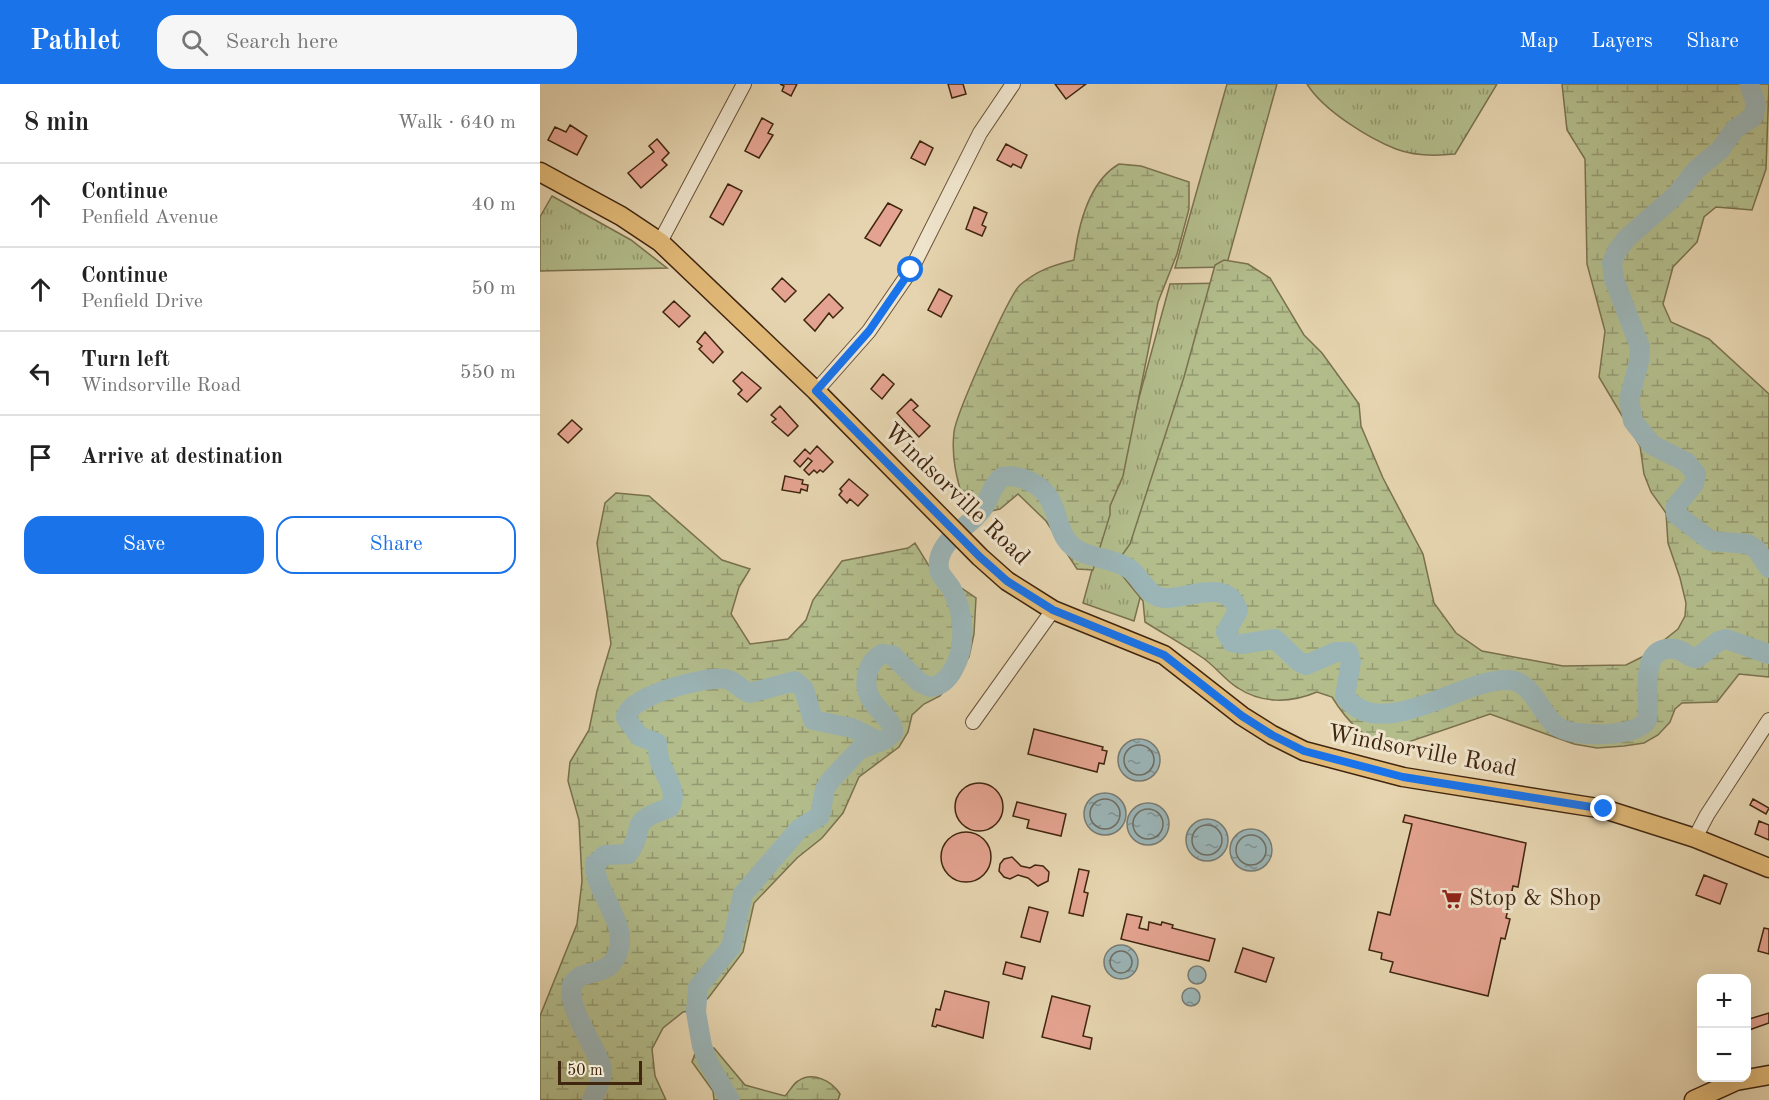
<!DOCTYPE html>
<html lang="en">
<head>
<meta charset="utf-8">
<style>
  :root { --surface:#fff; --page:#f6f6f6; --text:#222; --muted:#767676; --line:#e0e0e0; --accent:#1a73e8 }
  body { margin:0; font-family:"Old Standard TT",serif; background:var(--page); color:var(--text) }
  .controls { position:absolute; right:18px; bottom:18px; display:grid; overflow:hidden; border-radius:12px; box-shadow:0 6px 24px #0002 }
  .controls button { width:54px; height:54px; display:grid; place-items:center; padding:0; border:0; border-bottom:2px solid var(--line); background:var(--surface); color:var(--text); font:30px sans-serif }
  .scale { position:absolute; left:18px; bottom:15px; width:84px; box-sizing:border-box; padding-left:6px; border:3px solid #40250f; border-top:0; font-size:16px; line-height:21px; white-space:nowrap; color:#40250f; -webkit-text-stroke:4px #eee3cb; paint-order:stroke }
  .stop { position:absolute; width:18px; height:18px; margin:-14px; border:4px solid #1a73e8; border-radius:50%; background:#fff }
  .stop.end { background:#1a73e8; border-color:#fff; box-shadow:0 2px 6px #0008 }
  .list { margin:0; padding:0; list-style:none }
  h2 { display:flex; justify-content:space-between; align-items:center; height:78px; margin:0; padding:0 24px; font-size:26px }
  h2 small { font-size:20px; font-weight:400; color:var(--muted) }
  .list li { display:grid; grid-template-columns:39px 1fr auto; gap:18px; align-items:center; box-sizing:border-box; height:84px; padding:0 24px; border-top:2px solid var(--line) }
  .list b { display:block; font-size:22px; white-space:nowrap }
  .list p { margin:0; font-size:20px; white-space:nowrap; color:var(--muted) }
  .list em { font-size:20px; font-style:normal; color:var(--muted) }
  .actions { display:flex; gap:12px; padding:18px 24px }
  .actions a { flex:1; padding:14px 0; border:2px solid var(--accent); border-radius:18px; text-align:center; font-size:21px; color:var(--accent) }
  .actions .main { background:var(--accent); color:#fff }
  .icon { flex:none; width:33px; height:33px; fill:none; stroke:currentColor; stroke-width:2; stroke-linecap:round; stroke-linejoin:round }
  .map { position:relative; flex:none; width:1229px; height:1016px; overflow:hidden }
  header { display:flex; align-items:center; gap:36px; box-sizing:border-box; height:84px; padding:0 30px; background:var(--accent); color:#fff }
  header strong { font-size:28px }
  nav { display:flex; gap:33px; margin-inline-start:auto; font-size:21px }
  .search { width:420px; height:54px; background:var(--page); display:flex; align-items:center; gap:15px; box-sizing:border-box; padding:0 21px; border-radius:18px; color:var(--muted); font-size:22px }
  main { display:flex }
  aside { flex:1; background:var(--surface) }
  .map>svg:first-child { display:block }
  .grass { fill:url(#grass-tufts); stroke:#7a714e; stroke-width:1.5 }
  .wetland { fill:url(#wetland-marsh); stroke:#7a714e; stroke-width:1.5 }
  .water { fill:url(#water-ripples); stroke:#777b74; stroke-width:1.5 }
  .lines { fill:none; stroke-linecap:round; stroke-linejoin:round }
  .shore { stroke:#6e6d63; stroke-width:1.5 }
  .river { stroke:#9bb5b7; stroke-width:20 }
  .building { fill:#e4a390; stroke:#40250f; stroke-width:1.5 }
  .minor-casing { stroke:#695137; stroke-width:16 }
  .major-casing { stroke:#40250f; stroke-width:21 }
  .minor { stroke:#eee3cb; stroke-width:14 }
  .major { stroke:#e2ba78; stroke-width:18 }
  .route { stroke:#1a73e8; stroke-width:8 }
  .labels { text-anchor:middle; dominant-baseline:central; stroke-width:6; stroke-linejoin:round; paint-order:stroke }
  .street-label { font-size:24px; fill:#40250f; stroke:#eee3cb }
  .poi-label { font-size:24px; fill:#40250f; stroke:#eee3cb; text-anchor:start }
</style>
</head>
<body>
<header>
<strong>Pathlet</strong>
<div class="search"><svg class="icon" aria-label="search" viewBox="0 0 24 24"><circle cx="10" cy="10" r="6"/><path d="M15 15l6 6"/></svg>Search here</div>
<nav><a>Map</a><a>Layers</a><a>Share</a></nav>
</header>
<main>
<aside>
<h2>8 min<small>Walk · 640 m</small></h2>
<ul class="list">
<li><svg class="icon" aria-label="ahead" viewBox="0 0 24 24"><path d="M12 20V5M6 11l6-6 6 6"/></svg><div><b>Continue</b><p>Penfield Avenue</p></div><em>40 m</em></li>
<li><svg class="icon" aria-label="ahead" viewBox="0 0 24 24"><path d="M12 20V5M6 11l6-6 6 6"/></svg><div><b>Continue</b><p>Penfield Drive</p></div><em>50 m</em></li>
<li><svg class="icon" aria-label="left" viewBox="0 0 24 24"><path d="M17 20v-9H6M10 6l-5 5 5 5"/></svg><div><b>Turn left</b><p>Windsorville Road</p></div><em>550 m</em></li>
<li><svg class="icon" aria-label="arrive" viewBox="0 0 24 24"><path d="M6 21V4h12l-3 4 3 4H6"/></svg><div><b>Arrive at destination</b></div></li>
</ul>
<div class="actions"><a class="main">Save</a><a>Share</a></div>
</aside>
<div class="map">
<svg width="1229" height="1016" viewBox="0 0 1229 1016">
  <defs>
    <pattern id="grass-tufts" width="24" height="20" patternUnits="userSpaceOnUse" patternTransform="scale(1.5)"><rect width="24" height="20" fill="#b3bd8c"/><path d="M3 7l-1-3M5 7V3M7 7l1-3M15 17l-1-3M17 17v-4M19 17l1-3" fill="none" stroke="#939971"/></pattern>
    <pattern id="wetland-marsh" width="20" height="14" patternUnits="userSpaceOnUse" patternTransform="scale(1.5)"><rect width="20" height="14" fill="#b3bd8c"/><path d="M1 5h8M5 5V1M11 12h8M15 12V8" fill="none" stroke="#939971"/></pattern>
    <pattern id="water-ripples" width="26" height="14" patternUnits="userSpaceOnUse" patternTransform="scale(1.5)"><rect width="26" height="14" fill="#9bb5b7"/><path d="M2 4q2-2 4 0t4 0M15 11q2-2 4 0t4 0" fill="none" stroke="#809393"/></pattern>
  </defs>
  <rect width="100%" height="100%" fill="#e5d4af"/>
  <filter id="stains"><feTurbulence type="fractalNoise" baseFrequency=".00333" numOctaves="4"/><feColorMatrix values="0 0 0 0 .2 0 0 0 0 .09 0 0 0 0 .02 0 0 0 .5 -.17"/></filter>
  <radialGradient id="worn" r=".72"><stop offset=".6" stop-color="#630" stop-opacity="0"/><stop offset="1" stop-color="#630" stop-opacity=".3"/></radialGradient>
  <!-- grass -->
  <path class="grass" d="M 687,0 L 737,0 L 686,183 L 635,184 Z
    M 767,0 L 957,0 L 915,70 C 896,72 874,72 856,65 C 828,54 783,26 767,0 Z
    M 12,112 L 91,156 L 127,184 L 0,187 L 0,133 Z
    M 688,199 L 635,379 L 594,537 L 543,519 L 630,200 Z"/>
  <!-- wetland -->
  <path class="wetland" d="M 1022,0 L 1229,0 L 1226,85 L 1212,126 L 1176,123 L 1164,133 L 1157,158 L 1133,183 L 1123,220 L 1131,238 L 1169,255 L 1229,310 L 1229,593 L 1199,590 L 1177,618 L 1142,619 L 1135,625 L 1130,638 L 1118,651 L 1104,659 L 1084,662 L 1057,664 L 1034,660 L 950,630 L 851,664 C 824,656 806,636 792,613 L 777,608 C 751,619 722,620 698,604 C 685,596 676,583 663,574 C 644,561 624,550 605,538 L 603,517 L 581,490 L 580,474 L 590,460 L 644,293 L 675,181 L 684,176 L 708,180 L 730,194 L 764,251 L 782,269 L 819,320 L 821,342 L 843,394 L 883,470 L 894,519 L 916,549 L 942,567 L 1023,582 L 1086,581 L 1104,572 L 1138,545 L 1145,532 L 1146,519 L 1140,494 L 1128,459 L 1126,429 L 1111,408 L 1104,390 L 1100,362 L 1059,293 L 1065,247 L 1047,180 L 1045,75 L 1027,46 Z
    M 579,80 L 601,82 L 649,98 L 649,125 L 637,170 L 618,218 L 583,392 L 570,422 L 570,431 L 553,486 L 537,485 L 506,437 L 478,410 L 460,425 L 438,430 L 424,420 C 417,395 411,374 414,348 C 416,330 469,211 480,201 C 498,186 511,182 534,176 C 538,143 548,98 579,80 Z
    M 76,409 L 109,412 L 182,476 L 210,485 L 199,503 L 191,530 L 210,560 L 248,555 L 266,536 L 273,516 L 302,477 L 368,464 L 375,459 L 389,482 L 436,514 L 434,550 L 429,573 L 416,593 L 400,612 L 384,620 L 372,631 L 368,648 L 359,663 L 319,693 L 303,729 L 282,754 L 257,774 L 214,819 L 203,868 L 169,913 L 156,926 L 143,928 L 123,944 L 112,965 L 115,992 L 126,1016 L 0,1016 L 0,932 L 37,840 L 42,797 L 39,736 L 28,697 L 30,678 L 49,646 L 57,607 L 71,560 L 57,459 L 65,419 Z
    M 157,964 L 174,964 L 205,1001 L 245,1012 C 249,1008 253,1000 258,997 C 273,987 292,997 300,1010 L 298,1016 L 174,1016 L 173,1007 L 152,978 Z"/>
  <!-- water -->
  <path class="water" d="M578 676a21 21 0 1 1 42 0a21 21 0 1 1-42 0Z
    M544 730a21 21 0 1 1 42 0a21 21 0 1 1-42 0Z
    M587 740a21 21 0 1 1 42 0a21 21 0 1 1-42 0Z
    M646 756a21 21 0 1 1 42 0a21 21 0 1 1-42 0Z
    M690 766a21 21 0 1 1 42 0a21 21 0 1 1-42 0Z
    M564 878a17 17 0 1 1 34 0a17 17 0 1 1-34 0Z
    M648 891a9 9 0 1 1 18 0a9 9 0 1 1-18 0Z
    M642 913a9 9 0 1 1 18 0a9 9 0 1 1-18 0Z"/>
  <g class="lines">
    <!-- shore -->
    <path class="shore" d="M584 676a15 15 0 1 1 30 0a15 15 0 1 1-30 0Z
      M550 730a15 15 0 1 1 30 0a15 15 0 1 1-30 0Z
      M593 740a15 15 0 1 1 30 0a15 15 0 1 1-30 0Z
      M652 756a15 15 0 1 1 30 0a15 15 0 1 1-30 0Z
      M696 766a15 15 0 1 1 30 0a15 15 0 1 1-30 0Z
      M570 878a11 11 0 1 1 22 0a11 11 0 1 1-22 0Z"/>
    <!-- river -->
    <path class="river" d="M 1209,0 L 1216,20 L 1213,33 L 1195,45 L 1180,66 L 1157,85 L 1136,111 L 1087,154 L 1077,167 L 1072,179 L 1074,195 L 1100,263 L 1099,278 L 1089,315 L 1093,337 L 1112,361 L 1146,378 L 1156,390 L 1154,400 L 1136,422 L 1136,430 L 1171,457 L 1208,460 L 1217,466 L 1229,484
      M 52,1016 C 56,1008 61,998 62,989 C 63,971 30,933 31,904 C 37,884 62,893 73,878 C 96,844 55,813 55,780 L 65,771 L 88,770 C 108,743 84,739 129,724 C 140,710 125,692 120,678 C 118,672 118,665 117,659 L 99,652 L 86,634 C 86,612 168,591 186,595 C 196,597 201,607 210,609 L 255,597 L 264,605 L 273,636 L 312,644 L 340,658
      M 190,1016 L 169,980 L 162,962 L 156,928 L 158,903 L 191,863 L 203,810 L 259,745 L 280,732 L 285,705 L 290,697 L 319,666 L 346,655 L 353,649 C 356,632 318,621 328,588 C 330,580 335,574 342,570 L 352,571 L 379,598 L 390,603 C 401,602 409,594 414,584 C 427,561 424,527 411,504 C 404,493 397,491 399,476 C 404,452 430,443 443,424 C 450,414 452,401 462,393 C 472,391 480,393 489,397 C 527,413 508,456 544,469 C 559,475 578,476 591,486 C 603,496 607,513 625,514 C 647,515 689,493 698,527 L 686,548 L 692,558 L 702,560 L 735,555 L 758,577 L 766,581 L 796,568 L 808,568 L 811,578 L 805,612 C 839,661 925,593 968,596 C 995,597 1000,633 1020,644 C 1037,653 1097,654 1107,636 C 1112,615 1095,561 1135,565 C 1144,566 1148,574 1157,574 L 1179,557 L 1186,555 L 1229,570"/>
  </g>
  <!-- building -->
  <path class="building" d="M 240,0 L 257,0 L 251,12 L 242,7 L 244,2 Z
    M 408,0 L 423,0 L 426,10 L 412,14 Z
    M 515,0 L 546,0 L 526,15 Z
    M 222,34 L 233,40 L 228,49 L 233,51 L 219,74 L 205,67 Z
    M 30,41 L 47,52 L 37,71 L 8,56 L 15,43 L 26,48 Z
    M 117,55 L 129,69 L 122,76 L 127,81 L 101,104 L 88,89 L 114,68 L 109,62 Z
    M 380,57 L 393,64 L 385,81 L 371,74 Z
    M 466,60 L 487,71 L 481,84 L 473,80 L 471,83 L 457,76 Z
    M 188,100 L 202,107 L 183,141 L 170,133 Z
    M 348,119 L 362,126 L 340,162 L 325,154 Z
    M 434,123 L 447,129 L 442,141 L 446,143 L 442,152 L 426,145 Z
    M 242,194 L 256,207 L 245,218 L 232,205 Z
    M 399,205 L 412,212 L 401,233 L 388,226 Z
    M 289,210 L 303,224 L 293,234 L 289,229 L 275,247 L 264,236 Z
    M 134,217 L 150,232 L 139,243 L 123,228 Z
    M 165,248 L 183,268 L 173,279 L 159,265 L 162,262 L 157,258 Z
    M 202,288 L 221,304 L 207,318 L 198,310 L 202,306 L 193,297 Z
    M 343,290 L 354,300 L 342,315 L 331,305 Z
    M 371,315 L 378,322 L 373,326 L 390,342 L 379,353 L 357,329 Z
    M 240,322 L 258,342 L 248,352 L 232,338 L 236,335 L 231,331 Z
    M 32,336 L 42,345 L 28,359 L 18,350 Z
    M 277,362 L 293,378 L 283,388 L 280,386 L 277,389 L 274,386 L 269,391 L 264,386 L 272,377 L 268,374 L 260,383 L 254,377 L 265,365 L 270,370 Z
    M 245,392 L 263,396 L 262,400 L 268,401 L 267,407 L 261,405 L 260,409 L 242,406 Z
    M 309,395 L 328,411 L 318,422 L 310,415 L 307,419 L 299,411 L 302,407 L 300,405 Z
    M 494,645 L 563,663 L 562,666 L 567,667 L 564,680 L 559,679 L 557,688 L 488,670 Z
    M415 723a24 24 0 1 1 48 0a24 24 0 1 1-48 0Z
    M 1213,715 L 1229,724 L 1226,730 L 1210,721 Z
    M 477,718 L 526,730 L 521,752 L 487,744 L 489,736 L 473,732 Z
    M 865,731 L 986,759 L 978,803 L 973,802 L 966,834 L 970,835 L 965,855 L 961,854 L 948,912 L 850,888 L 853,878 L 841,875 L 842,869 L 829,866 L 838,828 L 850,831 L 872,740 L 863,738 Z
    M 1219,737 L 1229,741 L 1229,756 L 1215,750 Z
    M401 773a25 25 0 1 1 50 0a25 25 0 1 1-50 0Z
    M 472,773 L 481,782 L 490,784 L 495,781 L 503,782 L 509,788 L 508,797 L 498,802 L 488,794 L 478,791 L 470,795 L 464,793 L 459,787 L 460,780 L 464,775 Z
    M 539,785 L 549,787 L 544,808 L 548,809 L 543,832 L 529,829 Z
    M 1164,791 L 1187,800 L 1180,820 L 1156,811 Z
    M 489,823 L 508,828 L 500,858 L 481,853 Z
    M 587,830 L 602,833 L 599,844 L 608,846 L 609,838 L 621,841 L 622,838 L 633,841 L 632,844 L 675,855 L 669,877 L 581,855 Z
    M 1224,844 L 1229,845 L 1229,870 L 1218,867 Z
    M 703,864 L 734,874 L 726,898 L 695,888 Z
    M 466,878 L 485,883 L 482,895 L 463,890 Z
    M 405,907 L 449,918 L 443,954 L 397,941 L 396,943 L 392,942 L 396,925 L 400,926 Z
    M 512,912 L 550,922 L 543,952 L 552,954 L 550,965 L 502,953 Z
    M 1229,929 L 1229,939 L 1209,946 L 1206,936 Z"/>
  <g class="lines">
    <!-- minor casing -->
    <g class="minor-casing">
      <path id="minor" d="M 120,158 L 204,0
        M 276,307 L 329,247 L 371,186 L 440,49 L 473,0
        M 433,638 L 513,526
        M 1155,754 L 1167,731 L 1229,636"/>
    </g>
    <!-- major casing -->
    <g class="major-casing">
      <path id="major" d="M 0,88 L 81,132 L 120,158 L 276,307 L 440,473 L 467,497 L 513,526 L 624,571 L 702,632 L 732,651 L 764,667 L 863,693 L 1064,725 L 1155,754 L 1229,784
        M 1154,1016 L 1196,997 L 1229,991"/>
    </g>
    <!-- minor -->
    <use href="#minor" class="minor"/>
    <!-- major -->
    <use href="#major" class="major"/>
  </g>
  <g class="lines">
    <!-- route -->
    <path class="route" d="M 371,186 L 329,247 L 276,307 L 440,473 L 467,497 L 513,526 L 624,571 L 702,632 L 732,651 L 764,667 L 863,693 L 1064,725"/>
  </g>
  <!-- icons -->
  <defs>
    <g id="supermarket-bare" transform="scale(1.62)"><path d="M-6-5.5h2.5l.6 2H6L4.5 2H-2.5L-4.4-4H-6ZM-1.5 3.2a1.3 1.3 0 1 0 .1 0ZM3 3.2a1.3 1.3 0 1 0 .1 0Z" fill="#8f2418" stroke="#eee3cb" stroke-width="2.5" paint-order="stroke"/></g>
  </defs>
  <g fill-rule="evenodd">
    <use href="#supermarket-bare" x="912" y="815"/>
  </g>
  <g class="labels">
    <!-- street labels -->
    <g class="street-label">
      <text transform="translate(416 411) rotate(44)">Windsorville Road</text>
      <text transform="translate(882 668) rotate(11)">Windsorville Road</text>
    </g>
    <!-- poi labels -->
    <g class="poi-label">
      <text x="929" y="815">Stop &amp; Shop</text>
    </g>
  </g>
  <rect width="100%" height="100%" filter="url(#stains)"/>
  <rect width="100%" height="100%" fill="url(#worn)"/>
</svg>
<div class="controls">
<button>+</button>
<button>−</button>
</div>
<div class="scale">50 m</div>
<div class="stop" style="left:371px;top:186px"></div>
<div class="stop end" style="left:1064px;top:725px"></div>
</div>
</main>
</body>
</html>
